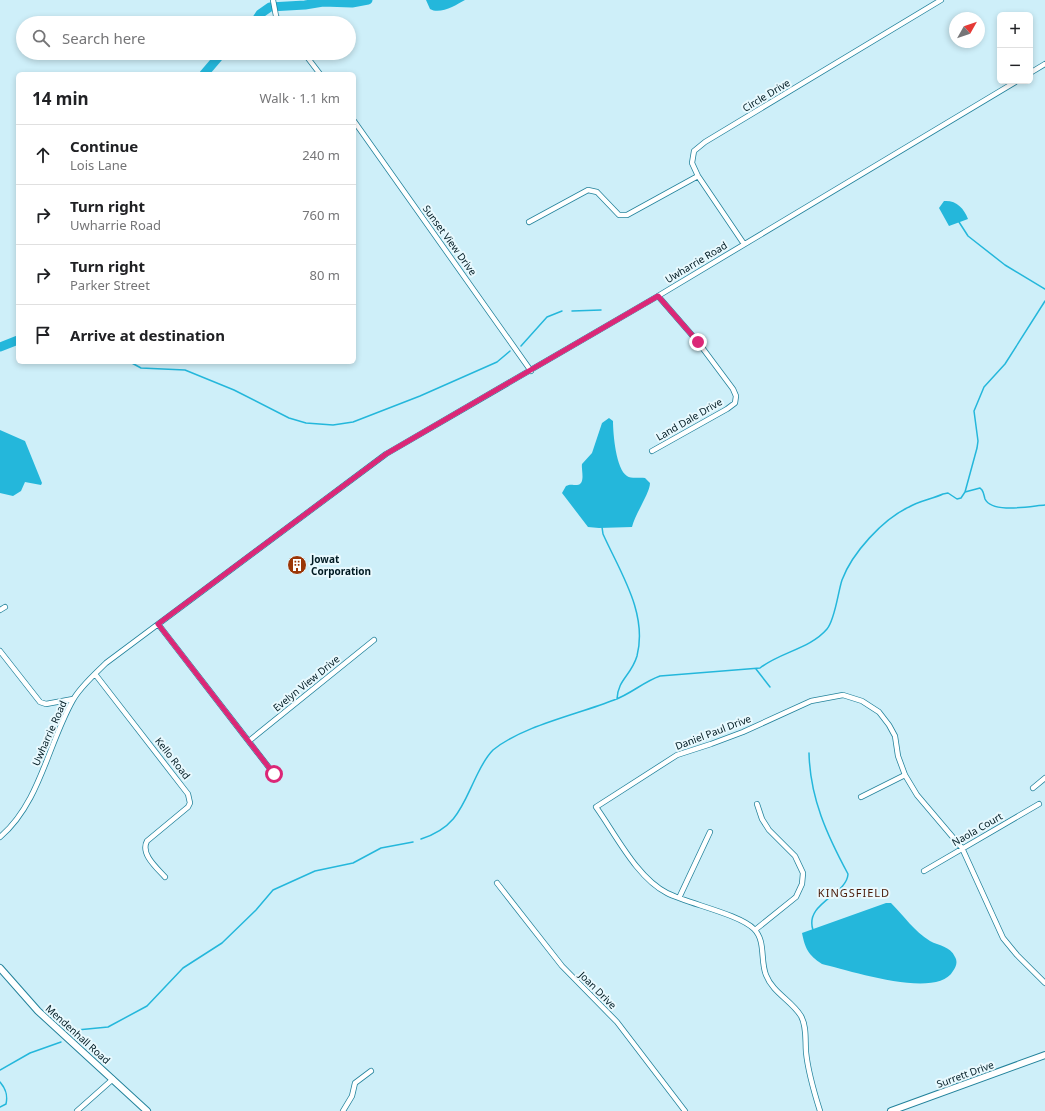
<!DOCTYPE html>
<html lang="en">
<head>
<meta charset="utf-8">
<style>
  :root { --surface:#fff; --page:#f6f6f6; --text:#202124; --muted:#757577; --line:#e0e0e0 }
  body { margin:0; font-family:"Noto Sans",sans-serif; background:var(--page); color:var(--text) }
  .controls { position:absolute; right:12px; top:12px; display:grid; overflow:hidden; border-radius:6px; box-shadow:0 2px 6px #0003 }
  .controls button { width:36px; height:36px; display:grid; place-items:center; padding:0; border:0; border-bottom:1px solid var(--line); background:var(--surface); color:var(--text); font:20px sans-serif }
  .compass { position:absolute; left:949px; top:12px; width:36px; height:36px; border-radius:50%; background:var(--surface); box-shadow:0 2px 6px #0003; rotate:50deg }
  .stop { position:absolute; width:12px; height:12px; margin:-9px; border:3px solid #db2777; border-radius:50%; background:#fff }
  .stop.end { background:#db2777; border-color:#fff; box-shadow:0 1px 4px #0008 }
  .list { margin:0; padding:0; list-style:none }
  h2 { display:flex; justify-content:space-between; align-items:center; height:52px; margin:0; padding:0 16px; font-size:17px }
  h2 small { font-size:13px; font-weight:400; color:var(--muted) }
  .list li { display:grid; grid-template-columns:26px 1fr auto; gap:12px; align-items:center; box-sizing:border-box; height:60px; padding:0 16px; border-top:1px solid var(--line) }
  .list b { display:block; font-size:15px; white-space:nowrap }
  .list p { margin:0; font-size:13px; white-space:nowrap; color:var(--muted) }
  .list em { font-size:13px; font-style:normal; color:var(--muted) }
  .icon { flex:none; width:22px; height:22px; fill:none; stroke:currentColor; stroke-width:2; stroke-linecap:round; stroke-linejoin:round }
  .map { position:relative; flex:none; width:1045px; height:1111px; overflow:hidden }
  .search { position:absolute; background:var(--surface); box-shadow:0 2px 6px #0003; left:16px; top:16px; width:340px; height:44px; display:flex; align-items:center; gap:10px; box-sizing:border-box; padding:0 14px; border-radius:22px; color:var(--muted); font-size:15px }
  .panel { position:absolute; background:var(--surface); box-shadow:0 2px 6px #0003; left:16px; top:72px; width:340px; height:292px; border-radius:6px }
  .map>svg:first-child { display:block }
  .water { fill:#24b7db }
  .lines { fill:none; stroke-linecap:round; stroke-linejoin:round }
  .stream { stroke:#24b7db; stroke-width:1.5 }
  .river { stroke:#24b7db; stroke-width:9 }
  .street-casing { stroke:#22829b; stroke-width:6 }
  .secondary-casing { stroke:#22829b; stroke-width:8 }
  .street { stroke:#fff; stroke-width:4.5 }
  .secondary { stroke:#fff; stroke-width:6 }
  .route { stroke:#db2777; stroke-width:5 }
  .labels { text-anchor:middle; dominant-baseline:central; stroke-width:4; stroke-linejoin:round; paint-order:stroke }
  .street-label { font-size:10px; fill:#001a22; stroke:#e8f9fe }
  .poi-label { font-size:10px; font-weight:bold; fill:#001a22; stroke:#e8f9fe; text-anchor:start }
  .neighbourhood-label { font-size:11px; letter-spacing:1px; fill:#491806; stroke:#e8f9fe }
</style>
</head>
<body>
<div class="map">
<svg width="1045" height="1111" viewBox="0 0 1045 1111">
  <rect width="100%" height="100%" fill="#ceeff9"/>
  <!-- water -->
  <path class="water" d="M 426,0 L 465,0 C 456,5 440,15 430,9 Z
    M 944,201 C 956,200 964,208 968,219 L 949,226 L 939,208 Z
    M 609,418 L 613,421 C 613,434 616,469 627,476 C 631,479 640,477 645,478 L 650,483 C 650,493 635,514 632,527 L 599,528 L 588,527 L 562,493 L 566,486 C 570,484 572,485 577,485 C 586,484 581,470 582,464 L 592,453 L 602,423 Z
    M 0,430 L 25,441 L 42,483 L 41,485 L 25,482 L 21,491 L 13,496 L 0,493 Z
    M 886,903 L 891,903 C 904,916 914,931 930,941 C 939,946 950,946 955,957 C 958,962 956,967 953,971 C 937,1000 848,970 822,964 C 808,955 805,948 802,933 Z"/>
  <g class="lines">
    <!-- stream -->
    <path class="stream" d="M 959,222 L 968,236 L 1005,265 L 1045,289
      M 572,311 L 601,310
      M 521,346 L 547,317 L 562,311
      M 130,362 L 141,368 L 185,370 L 234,390 L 289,418 L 306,423 L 333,425 L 353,422 L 420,396 L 497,362 L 510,351
      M 965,492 L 980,488 L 982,490 C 984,493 984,496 985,499 C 992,514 1031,506 1045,505
      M 602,527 L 603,534 C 620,572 648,613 637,656 C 631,676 618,679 617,699
      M 756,669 L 770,687
      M 809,753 C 810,798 827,835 848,874 C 847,895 804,903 813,930
      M 421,839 C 458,827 462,805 478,773 C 482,765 487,756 493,750 C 522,726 579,714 614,700 C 631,694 643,682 660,676 L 760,668 C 780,652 810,649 827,629 C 835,620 838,592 842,580 C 852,553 883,519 909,507 C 919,501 932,499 943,494 L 948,493 L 957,499 L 961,498 L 965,492 L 977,448 L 978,441 L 974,411 L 984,387 L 1005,364 L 1045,301
      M 72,1034 L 77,1030 L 108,1027 L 147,1006 L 183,968 L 222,943 L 256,910 L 273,890 L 315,871 L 353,863 L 381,848 L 413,842
      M 0,1070 L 30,1053 L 61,1042
      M 0,1082 C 6,1089 8,1095 6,1104 L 0,1107"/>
    <!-- river -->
    <path class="river" d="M 254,23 L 260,14 L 270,7 L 305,5 L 323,2 L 352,3 L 368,0
      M 204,74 L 222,53
      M 0,347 L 18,340"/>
    <!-- street casing -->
    <g class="street-casing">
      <path id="street" d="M 273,0 L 276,16 L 280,23
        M 304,53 L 320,74
        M 1030,73 L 1045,64
        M 354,121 L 531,371
        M 529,222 L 588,190 L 597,192 L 619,215 L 627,215 L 698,176
        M 744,244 L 698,176 L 692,163 L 694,151 L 705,142 L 941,0
        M 652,451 L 727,409 L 735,403 L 736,396 L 733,389 L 698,342 L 658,296
        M 0,610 L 5,607
        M 158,624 L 274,774
        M 0,651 L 40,702 L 46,704 L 73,699
        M 95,674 L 188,794 L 190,803 L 188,807 L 147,841 C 140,854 157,868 165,877
        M 249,741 L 374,640
        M 1033,788 L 1045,778
        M 861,797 L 905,775
        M 0,837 C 40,803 48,744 73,700 C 80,687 95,674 106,663 L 386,454 L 658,296 L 1017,81
        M 924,871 L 1039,804
        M 497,883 L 562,966 L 617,1022 L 685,1111
        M 679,898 L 710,832
        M 755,930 L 796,897 L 802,884 L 803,873 L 795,856 L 769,830 L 762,819 L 757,804
        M 77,1111 L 113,1079
        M 343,1111 L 352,1096 L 355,1083 L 371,1071
        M 820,1111 C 814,1092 808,1072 806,1052 C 805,1040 807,1027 801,1016 C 791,1000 773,993 766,975 C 760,960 766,941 754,929 C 739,914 689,904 667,893 C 637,878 616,835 596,807 L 677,755 L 711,744 L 743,732 L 811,701 L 843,695 L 862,701 L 879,712 L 889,725 L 895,736 L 898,756 L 905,775 L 917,795 L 962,848 L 1003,938 L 1017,955 L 1045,983"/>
    </g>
    <!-- secondary casing -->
    <g class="secondary-casing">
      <path id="secondary" d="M 0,968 L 38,1011 L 147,1111
        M 891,1111 L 1045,1055"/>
    </g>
    <!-- street -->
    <use href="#street" class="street"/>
    <!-- secondary -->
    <use href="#secondary" class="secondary"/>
  </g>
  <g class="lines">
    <!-- route -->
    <path class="route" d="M 274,774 L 158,624 L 386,454 L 658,296 L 698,342"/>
  </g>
  <!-- icons -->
  <defs>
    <g id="building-disc" transform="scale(1)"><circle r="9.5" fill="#9b3607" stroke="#e8f9fe"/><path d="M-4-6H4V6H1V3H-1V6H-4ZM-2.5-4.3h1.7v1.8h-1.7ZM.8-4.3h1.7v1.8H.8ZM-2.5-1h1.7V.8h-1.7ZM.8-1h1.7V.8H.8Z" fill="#fff"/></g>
  </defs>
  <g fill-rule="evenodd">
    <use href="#building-disc" x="297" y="565"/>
  </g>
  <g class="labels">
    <!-- street labels -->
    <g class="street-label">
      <text transform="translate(766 95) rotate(-31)">Circle Drive</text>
      <text transform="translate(450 240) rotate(54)">Sunset View Drive</text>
      <text transform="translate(696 262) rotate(-31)">Uwharrie Road</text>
      <text transform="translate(689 419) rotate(-30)">Land Dale Drive</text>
      <text transform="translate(306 683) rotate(-39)">Evelyn View Drive</text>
      <text transform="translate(713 732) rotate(-21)">Daniel Paul Drive</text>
      <text transform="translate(49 733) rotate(-66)">Uwharrie Road</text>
      <text transform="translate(173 758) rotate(52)">Kello Road</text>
      <text transform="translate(977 829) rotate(-30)">Naola Court</text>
      <text transform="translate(598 990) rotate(45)">Joan Drive</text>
      <text transform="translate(78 1034) rotate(42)">Mendenhall Road</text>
      <text transform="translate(965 1074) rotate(-20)">Surrett Drive</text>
    </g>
    <!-- poi labels -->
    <g class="poi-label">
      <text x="311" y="559">Jowat<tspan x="311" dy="12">Corporation</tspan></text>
    </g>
    <!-- neighbourhood labels -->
    <g class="neighbourhood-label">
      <text x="854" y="892">KINGSFIELD</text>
    </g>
  </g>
</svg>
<div class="controls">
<button>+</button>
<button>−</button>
</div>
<svg class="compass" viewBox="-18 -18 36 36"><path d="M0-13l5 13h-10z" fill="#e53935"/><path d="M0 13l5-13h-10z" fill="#757577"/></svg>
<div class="stop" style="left:274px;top:774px"></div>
<div class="stop end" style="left:698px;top:342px"></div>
<div class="search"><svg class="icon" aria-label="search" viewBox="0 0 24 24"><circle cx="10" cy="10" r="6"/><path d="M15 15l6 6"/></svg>Search here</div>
<section class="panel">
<h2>14 min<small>Walk · 1.1 km</small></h2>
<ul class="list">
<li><svg class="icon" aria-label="ahead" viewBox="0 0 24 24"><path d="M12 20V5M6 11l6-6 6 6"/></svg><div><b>Continue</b><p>Lois Lane</p></div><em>240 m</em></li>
<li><svg class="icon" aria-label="right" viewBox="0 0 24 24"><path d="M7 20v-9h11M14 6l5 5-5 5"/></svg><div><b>Turn right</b><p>Uwharrie Road</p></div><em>760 m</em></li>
<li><svg class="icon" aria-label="right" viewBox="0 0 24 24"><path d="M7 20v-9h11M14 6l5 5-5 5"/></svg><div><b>Turn right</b><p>Parker Street</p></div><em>80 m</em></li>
<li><svg class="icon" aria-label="arrive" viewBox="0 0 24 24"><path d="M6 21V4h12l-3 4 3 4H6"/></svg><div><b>Arrive at destination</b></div></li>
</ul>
</section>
</div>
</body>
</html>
